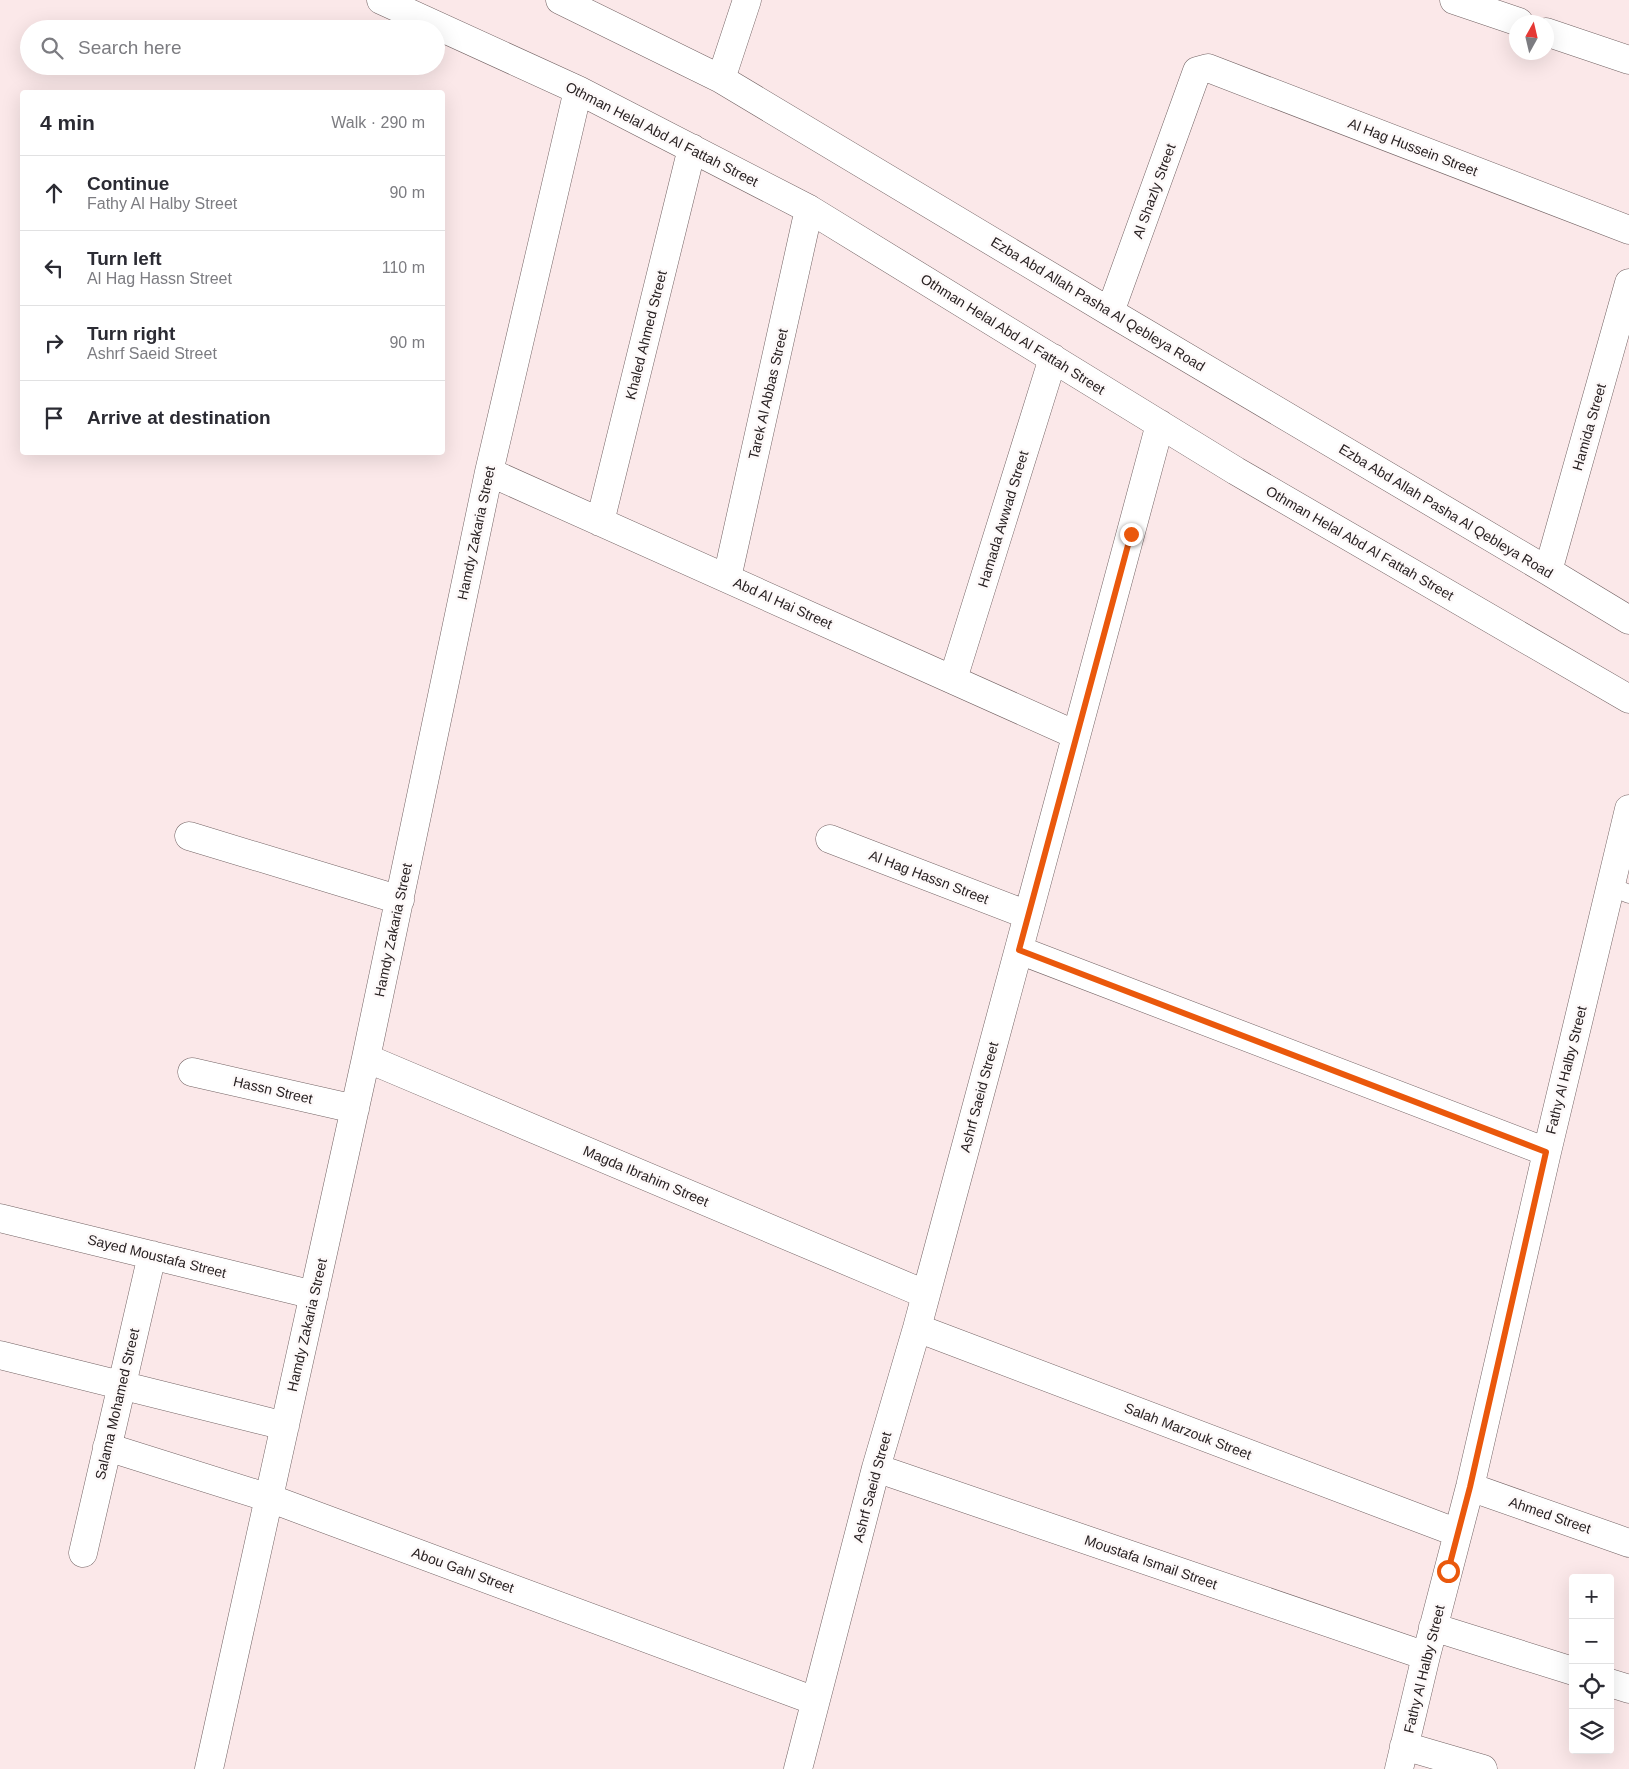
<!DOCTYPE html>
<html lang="en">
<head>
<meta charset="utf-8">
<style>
  :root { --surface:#fff; --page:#f2f2f3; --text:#2b2b33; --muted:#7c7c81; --line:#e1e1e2 }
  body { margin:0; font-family:Arial,sans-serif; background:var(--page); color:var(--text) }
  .controls { position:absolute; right:15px; bottom:15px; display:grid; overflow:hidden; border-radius:5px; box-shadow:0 5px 20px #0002 }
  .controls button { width:45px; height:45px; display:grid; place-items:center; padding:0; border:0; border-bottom:1px solid var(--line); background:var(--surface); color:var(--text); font:25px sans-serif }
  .compass { position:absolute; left:1509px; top:15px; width:45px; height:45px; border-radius:50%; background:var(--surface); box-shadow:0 5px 20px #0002; rotate:8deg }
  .stop { position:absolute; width:15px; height:15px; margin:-11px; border:4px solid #ea580c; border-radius:50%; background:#fff }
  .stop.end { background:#ea580c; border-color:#fff; box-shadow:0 1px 5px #0008 }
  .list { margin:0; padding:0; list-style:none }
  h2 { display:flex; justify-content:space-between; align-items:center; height:65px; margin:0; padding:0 20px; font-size:21px }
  h2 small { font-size:16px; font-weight:400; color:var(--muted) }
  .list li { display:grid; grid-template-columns:32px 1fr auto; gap:15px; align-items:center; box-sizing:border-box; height:75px; padding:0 20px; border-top:1px solid var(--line) }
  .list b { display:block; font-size:19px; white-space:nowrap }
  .list p { margin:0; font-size:16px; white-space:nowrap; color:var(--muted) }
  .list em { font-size:16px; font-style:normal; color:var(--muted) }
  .icon { flex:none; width:28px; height:28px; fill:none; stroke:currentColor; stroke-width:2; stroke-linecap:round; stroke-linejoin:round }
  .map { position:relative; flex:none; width:1629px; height:1769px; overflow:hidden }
  .search { position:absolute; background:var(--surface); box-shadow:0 5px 20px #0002; left:20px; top:20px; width:425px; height:55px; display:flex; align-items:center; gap:12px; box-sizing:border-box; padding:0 18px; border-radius:28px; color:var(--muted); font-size:19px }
  .panel { position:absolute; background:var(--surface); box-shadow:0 5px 20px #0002; left:20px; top:90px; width:425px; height:365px; border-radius:5px }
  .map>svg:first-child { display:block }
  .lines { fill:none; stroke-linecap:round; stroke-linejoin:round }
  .lane-casing { stroke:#726263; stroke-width:19 }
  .street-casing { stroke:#726263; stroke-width:29 }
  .lane { stroke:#fff; stroke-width:18 }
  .street { stroke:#fff; stroke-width:28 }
  .route { stroke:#ea580c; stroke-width:6 }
  .labels { text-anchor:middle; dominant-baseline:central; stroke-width:5; stroke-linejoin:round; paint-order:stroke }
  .street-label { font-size:14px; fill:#282122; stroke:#fdf9f9 }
</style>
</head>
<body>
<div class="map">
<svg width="1629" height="1769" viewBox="0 0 1629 1769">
  <rect width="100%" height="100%" fill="#fbe8e9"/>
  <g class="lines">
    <!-- lane casing -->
    <g class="lane-casing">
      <path id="lane" d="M 1610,886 L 1629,894"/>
    </g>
    <!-- street casing -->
    <g class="street-casing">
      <path id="street" d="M 381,0 L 578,90 L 809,209 L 1236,471 L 1629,699
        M 560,0 L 721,79 L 1110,312 L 1548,571 L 1629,620
        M 1454,0 L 1519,22
        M 1546,32 L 1629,60
        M 721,79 L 747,0
        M 1110,312 L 1197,71 L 1208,68 L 1629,230
        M 489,472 L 1076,735
        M 600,522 L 692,148
        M 1548,571 L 1629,283
        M 727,578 L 809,209
        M 953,679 L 1053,358
        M 189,836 L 400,900
        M 830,839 L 1028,915
        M 1019,950 L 1547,1152
        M 366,1058 L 925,1294
        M 192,1072 L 355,1109
        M 0,1218 L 314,1295
        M 917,1328 L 1458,1533
        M 0,1355 L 285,1426
        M 107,1447 L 269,1498 L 815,1701
        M 876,1468 L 1426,1656
        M 1470,1487 L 1629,1543
        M 83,1553 L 152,1255
        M 1433,1627 L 1573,1671
        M 1610,1683 L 1629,1689
        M 1404,1746 L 1483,1769
        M 209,1769 L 366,1058 L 489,472 L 578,90
        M 798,1769 L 876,1468 L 917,1328 L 1160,424
        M 1399,1769 L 1426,1656 L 1470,1487 L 1547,1152 L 1629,809"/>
    </g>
    <!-- lane -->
    <use href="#lane" class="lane"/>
    <!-- street -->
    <use href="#street" class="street"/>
  </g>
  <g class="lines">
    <!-- route -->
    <path class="route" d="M 1131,534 L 1019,950 L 1546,1152 L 1470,1487 L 1448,1571"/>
  </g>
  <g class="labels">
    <!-- street labels -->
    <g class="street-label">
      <text transform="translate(662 134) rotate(27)">Othman Helal Abd Al Fattah Street</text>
      <text transform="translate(1413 147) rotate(21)">Al Hag Hussein Street</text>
      <text transform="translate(1154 191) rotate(-70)">Al Shazly Street</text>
      <text transform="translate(1098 304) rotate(31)">Ezba Abd Allah Pasha Al Qebleya Road</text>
      <text transform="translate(1013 334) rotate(32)">Othman Helal Abd Al Fattah Street</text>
      <text transform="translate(646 335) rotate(-76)">Khaled Ahmed Street</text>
      <text transform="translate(768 394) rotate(-77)">Tarek Al Abbas Street</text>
      <text transform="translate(1589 427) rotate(-74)">Hamida Street</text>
      <text transform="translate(1446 511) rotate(31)">Ezba Abd Allah Pasha Al Qebleya Road</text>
      <text transform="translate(1003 519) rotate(-73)">Hamada Awwad Street</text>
      <text transform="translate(476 533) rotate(-78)">Hamdy Zakaria Street</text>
      <text transform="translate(1360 543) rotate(30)">Othman Helal Abd Al Fattah Street</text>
      <text transform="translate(783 603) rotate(24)">Abd Al Hai Street</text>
      <text transform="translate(929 877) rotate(21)">Al Hag Hassn Street</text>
      <text transform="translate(393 930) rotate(-78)">Hamdy Zakaria Street</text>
      <text transform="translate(1566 1070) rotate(-76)">Fathy Al Halby Street</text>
      <text transform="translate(273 1090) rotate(13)">Hassn Street</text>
      <text transform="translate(979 1097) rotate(-75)">Ashrf Saeid Street</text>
      <text transform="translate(646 1176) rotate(23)">Magda Ibrahim Street</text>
      <text transform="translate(157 1256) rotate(14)">Sayed Moustafa Street</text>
      <text transform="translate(307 1325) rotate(-77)">Hamdy Zakaria Street</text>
      <text transform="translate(117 1404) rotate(-77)">Salama Mohamed Street</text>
      <text transform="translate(1188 1431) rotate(21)">Salah Marzouk Street</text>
      <text transform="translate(872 1487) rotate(-75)">Ashrf Saeid Street</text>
      <text transform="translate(1550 1515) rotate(19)">Ahmed Street</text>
      <text transform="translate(1151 1562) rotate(19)">Moustafa Ismail Street</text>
      <text transform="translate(463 1570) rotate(20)">Abou Gahl Street</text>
      <text transform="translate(1424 1669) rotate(-76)">Fathy Al Halby Street</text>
    </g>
  </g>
</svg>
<div class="controls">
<button>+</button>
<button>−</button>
<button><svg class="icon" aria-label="locate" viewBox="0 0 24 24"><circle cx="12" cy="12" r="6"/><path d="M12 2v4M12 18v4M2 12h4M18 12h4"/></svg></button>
<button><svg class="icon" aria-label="layers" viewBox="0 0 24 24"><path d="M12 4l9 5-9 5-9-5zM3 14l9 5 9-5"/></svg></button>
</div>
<svg class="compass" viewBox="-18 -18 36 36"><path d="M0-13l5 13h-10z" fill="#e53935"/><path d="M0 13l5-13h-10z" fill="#7c7c81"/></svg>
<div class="stop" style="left:1448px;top:1571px"></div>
<div class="stop end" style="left:1131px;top:534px"></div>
<div class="search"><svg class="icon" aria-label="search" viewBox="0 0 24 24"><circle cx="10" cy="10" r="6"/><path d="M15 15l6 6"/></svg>Search here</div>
<section class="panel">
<h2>4 min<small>Walk · 290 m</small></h2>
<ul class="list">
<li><svg class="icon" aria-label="ahead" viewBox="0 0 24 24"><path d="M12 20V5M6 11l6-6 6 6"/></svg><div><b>Continue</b><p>Fathy Al Halby Street</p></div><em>90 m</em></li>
<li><svg class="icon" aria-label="left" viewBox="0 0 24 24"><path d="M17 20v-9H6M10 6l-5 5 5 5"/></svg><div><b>Turn left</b><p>Al Hag Hassn Street</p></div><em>110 m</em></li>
<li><svg class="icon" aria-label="right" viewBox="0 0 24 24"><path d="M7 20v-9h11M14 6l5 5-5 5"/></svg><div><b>Turn right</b><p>Ashrf Saeid Street</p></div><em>90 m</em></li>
<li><svg class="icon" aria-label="arrive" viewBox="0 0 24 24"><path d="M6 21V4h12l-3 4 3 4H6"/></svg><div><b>Arrive at destination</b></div></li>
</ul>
</section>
</div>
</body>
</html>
